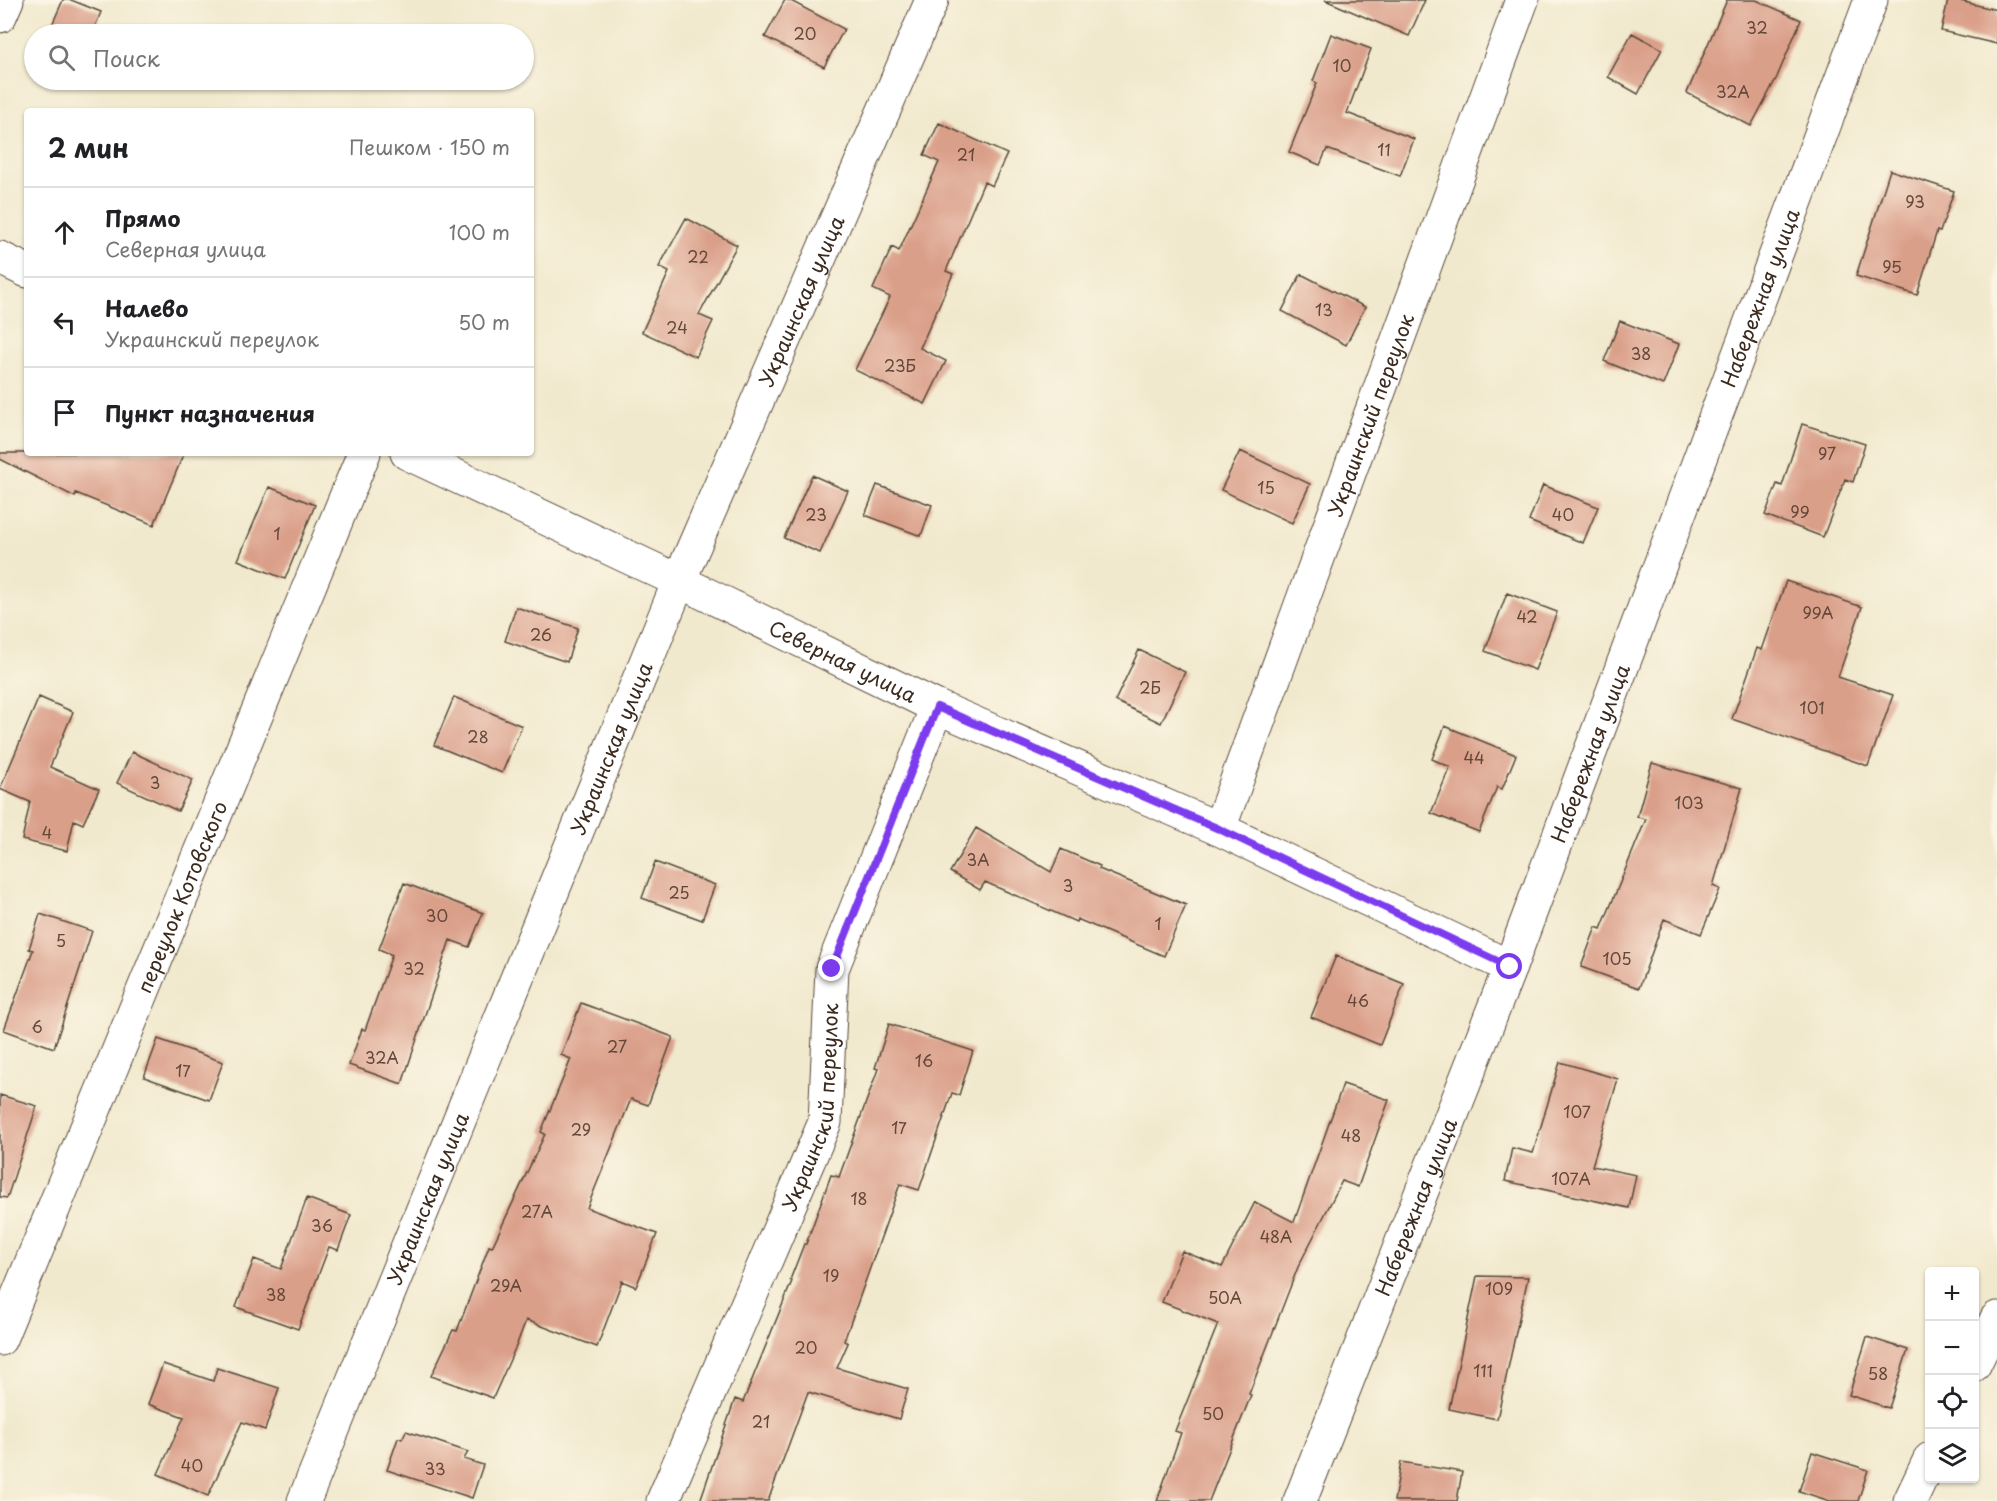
<!DOCTYPE html>
<html lang="ru">
<head>
<meta charset="utf-8">
<style>
  :root { --surface:#fff; --page:#f6f6f6; --text:#202124; --muted:#757577; --line:#e0e0e0 }
  body { margin:0; font-family:"Playpen Sans",sans-serif; background:var(--page); color:var(--text) }
  .controls { position:absolute; right:18px; bottom:18px; display:grid; overflow:hidden; border-radius:6px; box-shadow:0 2px 4px #0004 }
  .controls button { width:54px; height:54px; display:grid; place-items:center; padding:0; border:0; border-bottom:2px solid var(--line); background:var(--surface); color:var(--text); font:30px sans-serif }
  .stop { position:absolute; width:18px; height:18px; margin:-14px; border:4px solid #7c3aed; border-radius:50%; background:#fff }
  .stop.end { background:#7c3aed; border-color:#fff; box-shadow:0 2px 6px #0008 }
  .list { margin:0; padding:0; list-style:none }
  h2 { display:flex; justify-content:space-between; align-items:center; height:78px; margin:0; padding:0 24px; font-size:26px }
  h2 small { font-size:20px; font-weight:400; color:var(--muted) }
  .list li { display:grid; grid-template-columns:39px 1fr auto; gap:18px; align-items:center; box-sizing:border-box; height:90px; padding:0 24px; border-top:2px solid var(--line) }
  .list b { display:block; font-size:22px; white-space:nowrap }
  .list p { margin:0; font-size:20px; white-space:nowrap; color:var(--muted) }
  .list em { font-size:20px; font-style:normal; color:var(--muted) }
  .icon { flex:none; width:33px; height:33px; fill:none; stroke:currentColor; stroke-width:2; stroke-linecap:round; stroke-linejoin:round }
  .map { position:relative; flex:none; width:1997px; height:1501px; overflow:hidden }
  .search { position:absolute; background:var(--surface); box-shadow:0 2px 4px #0004; left:24px; top:24px; width:510px; height:66px; display:flex; align-items:center; gap:15px; box-sizing:border-box; padding:0 21px; border-radius:33px; color:var(--muted); font-size:22px }
  .panel { position:absolute; background:var(--surface); box-shadow:0 2px 4px #0004; left:24px; top:108px; width:510px; height:348px; border-radius:6px }
  .map>svg:first-child { display:block }
  .building { fill:#da9f89 }
  .lines { fill:none; stroke-linecap:round; stroke-linejoin:round }
  .minor-casing { stroke:#564738; stroke-width:35 }
  .minor { stroke:#fff; stroke-width:33 }
  .route { stroke:#7c3aed; stroke-width:8 }
  .labels { text-anchor:middle; dominant-baseline:central; stroke-width:4.5; stroke-linejoin:round; paint-order:stroke }
  .number-label { font-size:16px; fill:#634739 }
  .street-label { font-size:20px; fill:#3b2a1e; stroke:#fcf5e5 }
</style>
</head>
<body>
<div class="map">
<svg width="1997" height="1501" viewBox="0 0 1997 1501">
  <rect width="100%" height="100%" fill="#fcf5e5"/>
  <filter id="ink" filterUnits="userSpaceOnUse"><feTurbulence type="fractalNoise" baseFrequency=".0167" numOctaves="2"/><feDisplacementMap in="SourceGraphic" scale="12" xChannelSelector="R" yChannelSelector="G"/><feConvolveMatrix kernelMatrix="1 2 1 2 8 2 1 2 1" color-interpolation-filters="sRGB"/></filter>
  <filter id="wash" filterUnits="userSpaceOnUse"><feTurbulence type="fractalNoise" baseFrequency=".008" numOctaves="4" result="noise"/><feDisplacementMap in="SourceGraphic" scale="24" xChannelSelector="R" yChannelSelector="G"/><feGaussianBlur stdDeviation="1.35" result="paint"/><feColorMatrix in="noise" values="0 0 0 0 0 0 0 0 0 0 0 0 0 0 0 0 0 1.4 0 .05"/><feComposite in="paint" operator="in"/></filter>
  <g filter="url(#wash)">
    <rect width="100%" height="100%" fill="#f1e9cd"/>
    <g id="blocks">
      <!-- building -->
      <path class="building" d="M 63,0 L 71,0 L 101,12 L 92,34 L 48,34 Z
        M 785,0 L 789,0 L 844,29 L 824,67 L 765,37 Z
        M 1325,0 L 1425,0 L 1409,36 Z
        M 1727,0 L 1756,0 L 1801,20 L 1777,77 L 1751,126 L 1687,93 Z
        M 1948,0 L 1956,0 L 1997,10 L 1997,44 L 1941,31 Z
        M 1632,33 L 1662,49 L 1638,94 L 1608,77 Z
        M 1331,34 L 1371,49 L 1347,113 L 1414,139 L 1400,176 L 1327,149 L 1320,165 L 1289,152 L 1317,83 L 1313,81 Z
        M 939,123 L 1007,154 L 992,186 L 984,182 L 946,271 L 953,274 L 920,348 L 946,361 L 925,404 L 855,370 L 890,297 L 873,289 L 892,247 L 899,251 L 939,162 L 924,155 Z
        M 1890,170 L 1954,191 L 1940,232 L 1937,231 L 1917,295 L 1856,276 Z
        M 686,218 L 737,245 L 699,315 L 713,321 L 696,357 L 642,332 L 669,272 L 659,267 Z
        M 1301,274 L 1365,307 L 1346,345 L 1282,311 Z
        M 1620,321 L 1679,344 L 1663,385 L 1604,361 Z
        M 1802,424 L 1865,444 L 1853,482 L 1845,479 L 1823,537 L 1765,515 L 1777,484 L 1782,486 Z
        M 1240,451 L 1310,484 L 1292,523 L 1221,490 Z
        M 0,453 L 184,453 L 154,525 L 76,493 L 75,497 L 0,459 Z
        M 812,475 L 848,491 L 820,553 L 784,538 Z
        M 877,485 L 932,505 L 921,536 L 865,515 Z
        M 1543,485 L 1598,507 L 1583,543 L 1529,521 Z
        M 269,487 L 315,505 L 285,579 L 238,560 Z
        M 1786,581 L 1862,607 L 1838,677 L 1893,695 L 1868,766 L 1732,719 L 1757,648 L 1762,650 Z
        M 1507,593 L 1557,612 L 1535,670 L 1485,651 Z
        M 516,607 L 578,628 L 567,662 L 505,641 Z
        M 1139,650 L 1185,672 L 1161,723 L 1115,701 Z
        M 39,697 L 73,712 L 50,767 L 99,789 L 83,824 L 74,820 L 67,851 L 22,840 L 30,802 L 0,789 Z
        M 454,697 L 522,726 L 502,773 L 434,745 Z
        M 1445,726 L 1516,755 L 1502,789 L 1497,787 L 1479,832 L 1431,813 L 1450,767 L 1432,759 Z
        M 132,752 L 193,780 L 178,811 L 117,783 Z
        M 1652,763 L 1742,788 L 1713,886 L 1720,889 L 1701,934 L 1664,919 L 1639,988 L 1581,967 L 1596,927 L 1601,929 L 1646,819 L 1637,817 Z
        M 976,828 L 1051,872 L 1061,849 L 1100,866 L 1099,869 L 1186,905 L 1164,956 L 1077,919 L 1076,922 L 985,882 L 980,890 L 950,872 Z
        M 655,862 L 715,885 L 702,920 L 642,898 Z
        M 404,883 L 483,913 L 469,947 L 450,940 L 402,1084 L 349,1065 L 362,1029 L 365,1030 L 392,955 L 379,949 Z
        M 40,914 L 92,931 L 54,1048 L 4,1030 L 33,950 L 29,949 Z
        M 1336,956 L 1404,984 L 1380,1045 L 1311,1017 Z
        M 581,1003 L 673,1037 L 648,1105 L 631,1099 L 587,1208 L 657,1234 L 636,1287 L 622,1281 L 597,1347 L 526,1320 L 517,1344 L 493,1398 L 431,1376 L 453,1330 L 457,1331 L 489,1246 L 492,1247 L 545,1134 L 541,1132 L 571,1059 L 561,1055 Z
        M 889,1024 L 973,1051 L 959,1095 L 952,1093 L 919,1190 L 900,1184 L 844,1341 L 848,1343 L 837,1368 L 908,1389 L 899,1419 L 808,1392 L 768,1501 L 700,1501 L 735,1399 L 743,1402 L 792,1281 L 790,1280 L 804,1244 L 806,1244 L 831,1175 L 839,1177 L 878,1069 L 875,1068 Z
        M 158,1039 L 223,1062 L 209,1100 L 144,1077 Z
        M 1560,1062 L 1618,1079 L 1592,1166 L 1636,1175 L 1629,1208 L 1505,1181 L 1512,1148 L 1533,1153 Z
        M 1343,1084 L 1389,1100 L 1358,1187 L 1342,1181 L 1298,1267 L 1249,1394 L 1251,1395 L 1209,1501 L 1157,1501 L 1181,1433 L 1175,1431 L 1218,1324 L 1162,1302 L 1182,1251 L 1222,1267 L 1255,1202 L 1294,1222 Z
        M 0,1095 L 37,1106 L 7,1198 L 0,1197 Z
        M 307,1198 L 351,1215 L 338,1250 L 329,1247 L 298,1329 L 236,1307 L 254,1259 L 281,1269 Z
        M 1477,1276 L 1528,1277 L 1497,1419 L 1449,1409 Z
        M 1867,1337 L 1908,1350 L 1889,1408 L 1849,1395 Z
        M 163,1364 L 213,1381 L 217,1368 L 279,1388 L 265,1430 L 242,1422 L 208,1496 L 158,1474 L 184,1417 L 148,1404 Z
        M 406,1431 L 468,1452 L 464,1459 L 483,1465 L 472,1498 L 387,1470 L 398,1438 L 402,1439 Z
        M 1812,1452 L 1868,1470 L 1858,1501 L 1830,1501 L 1799,1491 Z
        M 1401,1462 L 1462,1472 L 1457,1501 L 1394,1501 Z"/>
    </g>
  </g>
  <g filter="url(#ink)">
    <use href="#blocks" fill-opacity="0" stroke="#564738" stroke-width="1.5"/>
    <g class="lines">
      <!-- minor casing -->
      <g class="minor-casing">
        <g id="minor">
          <path d="M 0,16 L 7,0"/>
          <path d="M 0,258 L 27,271"/>
          <path id="s1" d="M 407,453 L 679,581 L 937,707 L 1219,829 L 1510,967"/>
          <path id="s2" d="M 1219,829 L 1522,0"/>
          <path id="s3" d="M 0,1339 L 364,453"/>
          <path d="M 1974,1365 L 1997,1318"/>
          <path id="s4" d="M 304,1501 L 679,581 L 932,0"/>
          <path id="s5" d="M 663,1501 L 825,1122 L 832,969 L 937,707"/>
          <path id="s6" d="M 1300,1501 L 1510,967 L 1871,0"/>
          <path d="M 1910,1501 L 1930,1459"/>
        </g>
      </g>
      <!-- minor -->
      <use href="#minor" class="minor"/>
    </g>
  </g>
  <g class="lines" filter="url(#ink)">
    <!-- route -->
    <path class="route" d="M 832,969 L 937,707 L 1219,829 L 1510,967"/>
  </g>
  <g class="labels">
    <!-- number labels -->
    <g class="number-label">
      <text x="1757" y="27">32</text>
      <text x="805" y="33">20</text>
      <text x="1342" y="65">10</text>
      <text x="1733" y="91">32А</text>
      <text x="1384" y="149">11</text>
      <text x="966" y="154">21</text>
      <text x="1915" y="201">93</text>
      <text x="698" y="256">22</text>
      <text x="1892" y="266">95</text>
      <text x="1324" y="309">13</text>
      <text x="677" y="327">24</text>
      <text x="1641" y="353">38</text>
      <text x="900" y="365">23Б</text>
      <text x="1827" y="453">97</text>
      <text x="1266" y="487">15</text>
      <text x="1800" y="511">99</text>
      <text x="816" y="514">23</text>
      <text x="1563" y="514">40</text>
      <text x="277" y="533">1</text>
      <text x="1818" y="612">99А</text>
      <text x="1527" y="616">42</text>
      <text x="541" y="634">26</text>
      <text x="1150" y="687">2Б</text>
      <text x="1812" y="707">101</text>
      <text x="478" y="736">28</text>
      <text x="1474" y="757">44</text>
      <text x="155" y="782">3</text>
      <text x="1689" y="802">103</text>
      <text x="47" y="832">4</text>
      <text x="978" y="859">3А</text>
      <text x="1068" y="885">3</text>
      <text x="679" y="892">25</text>
      <text x="437" y="915">30</text>
      <text x="1158" y="923">1</text>
      <text x="61" y="940">5</text>
      <text x="1617" y="958">105</text>
      <text x="414" y="968">32</text>
      <text x="1358" y="1000">46</text>
      <text x="37" y="1026">6</text>
      <text x="617" y="1046">27</text>
      <text x="382" y="1057">32А</text>
      <text x="924" y="1060">16</text>
      <text x="183" y="1070">17</text>
      <text x="1577" y="1111">107</text>
      <text x="899" y="1127">17</text>
      <text x="581" y="1129">29</text>
      <text x="1351" y="1135">48</text>
      <text x="1571" y="1178">107А</text>
      <text x="859" y="1198">18</text>
      <text x="537" y="1211">27А</text>
      <text x="322" y="1225">36</text>
      <text x="1276" y="1236">48А</text>
      <text x="831" y="1275">19</text>
      <text x="506" y="1285">29А</text>
      <text x="1499" y="1288">109</text>
      <text x="276" y="1294">38</text>
      <text x="1225" y="1297">50А</text>
      <text x="806" y="1347">20</text>
      <text x="1483" y="1370">111</text>
      <text x="1878" y="1373">58</text>
      <text x="1213" y="1413">50</text>
      <text x="761" y="1421">21</text>
      <text x="192" y="1465">40</text>
      <text x="435" y="1468">33</text>
    </g>
    <!-- street labels -->
    <g class="street-label">
      <text stroke="none"><textPath href="#s6" startOffset="1288">Набережная улица</textPath></text>
      <text stroke="none"><textPath href="#s4" startOffset="1299">Украинская улица</textPath></text>
      <text stroke="none"><textPath href="#s2" startOffset="441">Украинский переулок</textPath></text>
      <text stroke="none"><textPath href="#s1" startOffset="483">Северная улица</textPath></text>
      <text stroke="none"><textPath href="#s4" startOffset="813">Украинская улица</textPath></text>
      <text stroke="none"><textPath href="#s6" startOffset="802">Набережная улица</textPath></text>
      <text stroke="none"><textPath href="#s3" startOffset="478">переулок Котовского</textPath></text>
      <text stroke="none"><textPath href="#s5" startOffset="424">Украинский переулок</textPath></text>
      <text stroke="none"><textPath href="#s4" startOffset="327">Украинская улица</textPath></text>
      <text stroke="none"><textPath href="#s6" startOffset="316">Набережная улица</textPath></text>
    </g>
  </g>
</svg>
<div class="controls">
<button>+</button>
<button>−</button>
<button><svg class="icon" aria-label="locate" viewBox="0 0 24 24"><circle cx="12" cy="12" r="6"/><path d="M12 2v4M12 18v4M2 12h4M18 12h4"/></svg></button>
<button><svg class="icon" aria-label="layers" viewBox="0 0 24 24"><path d="M12 4l9 5-9 5-9-5zM3 14l9 5 9-5"/></svg></button>
</div>
<div class="stop" style="left:1510px;top:967px"></div>
<div class="stop end" style="left:832px;top:969px"></div>
<div class="search"><svg class="icon" aria-label="search" viewBox="0 0 24 24"><circle cx="10" cy="10" r="6"/><path d="M15 15l6 6"/></svg>Поиск</div>
<section class="panel">
<h2>2 мин<small>Пешком · 150 m</small></h2>
<ul class="list">
<li><svg class="icon" aria-label="ahead" viewBox="0 0 24 24"><path d="M12 20V5M6 11l6-6 6 6"/></svg><div><b>Прямо</b><p>Северная улица</p></div><em>100 m</em></li>
<li><svg class="icon" aria-label="left" viewBox="0 0 24 24"><path d="M17 20v-9H6M10 6l-5 5 5 5"/></svg><div><b>Налево</b><p>Украинский переулок</p></div><em>50 m</em></li>
<li><svg class="icon" aria-label="arrive" viewBox="0 0 24 24"><path d="M6 21V4h12l-3 4 3 4H6"/></svg><div><b>Пункт назначения</b></div></li>
</ul>
</section>
</div>
</body>
</html>
